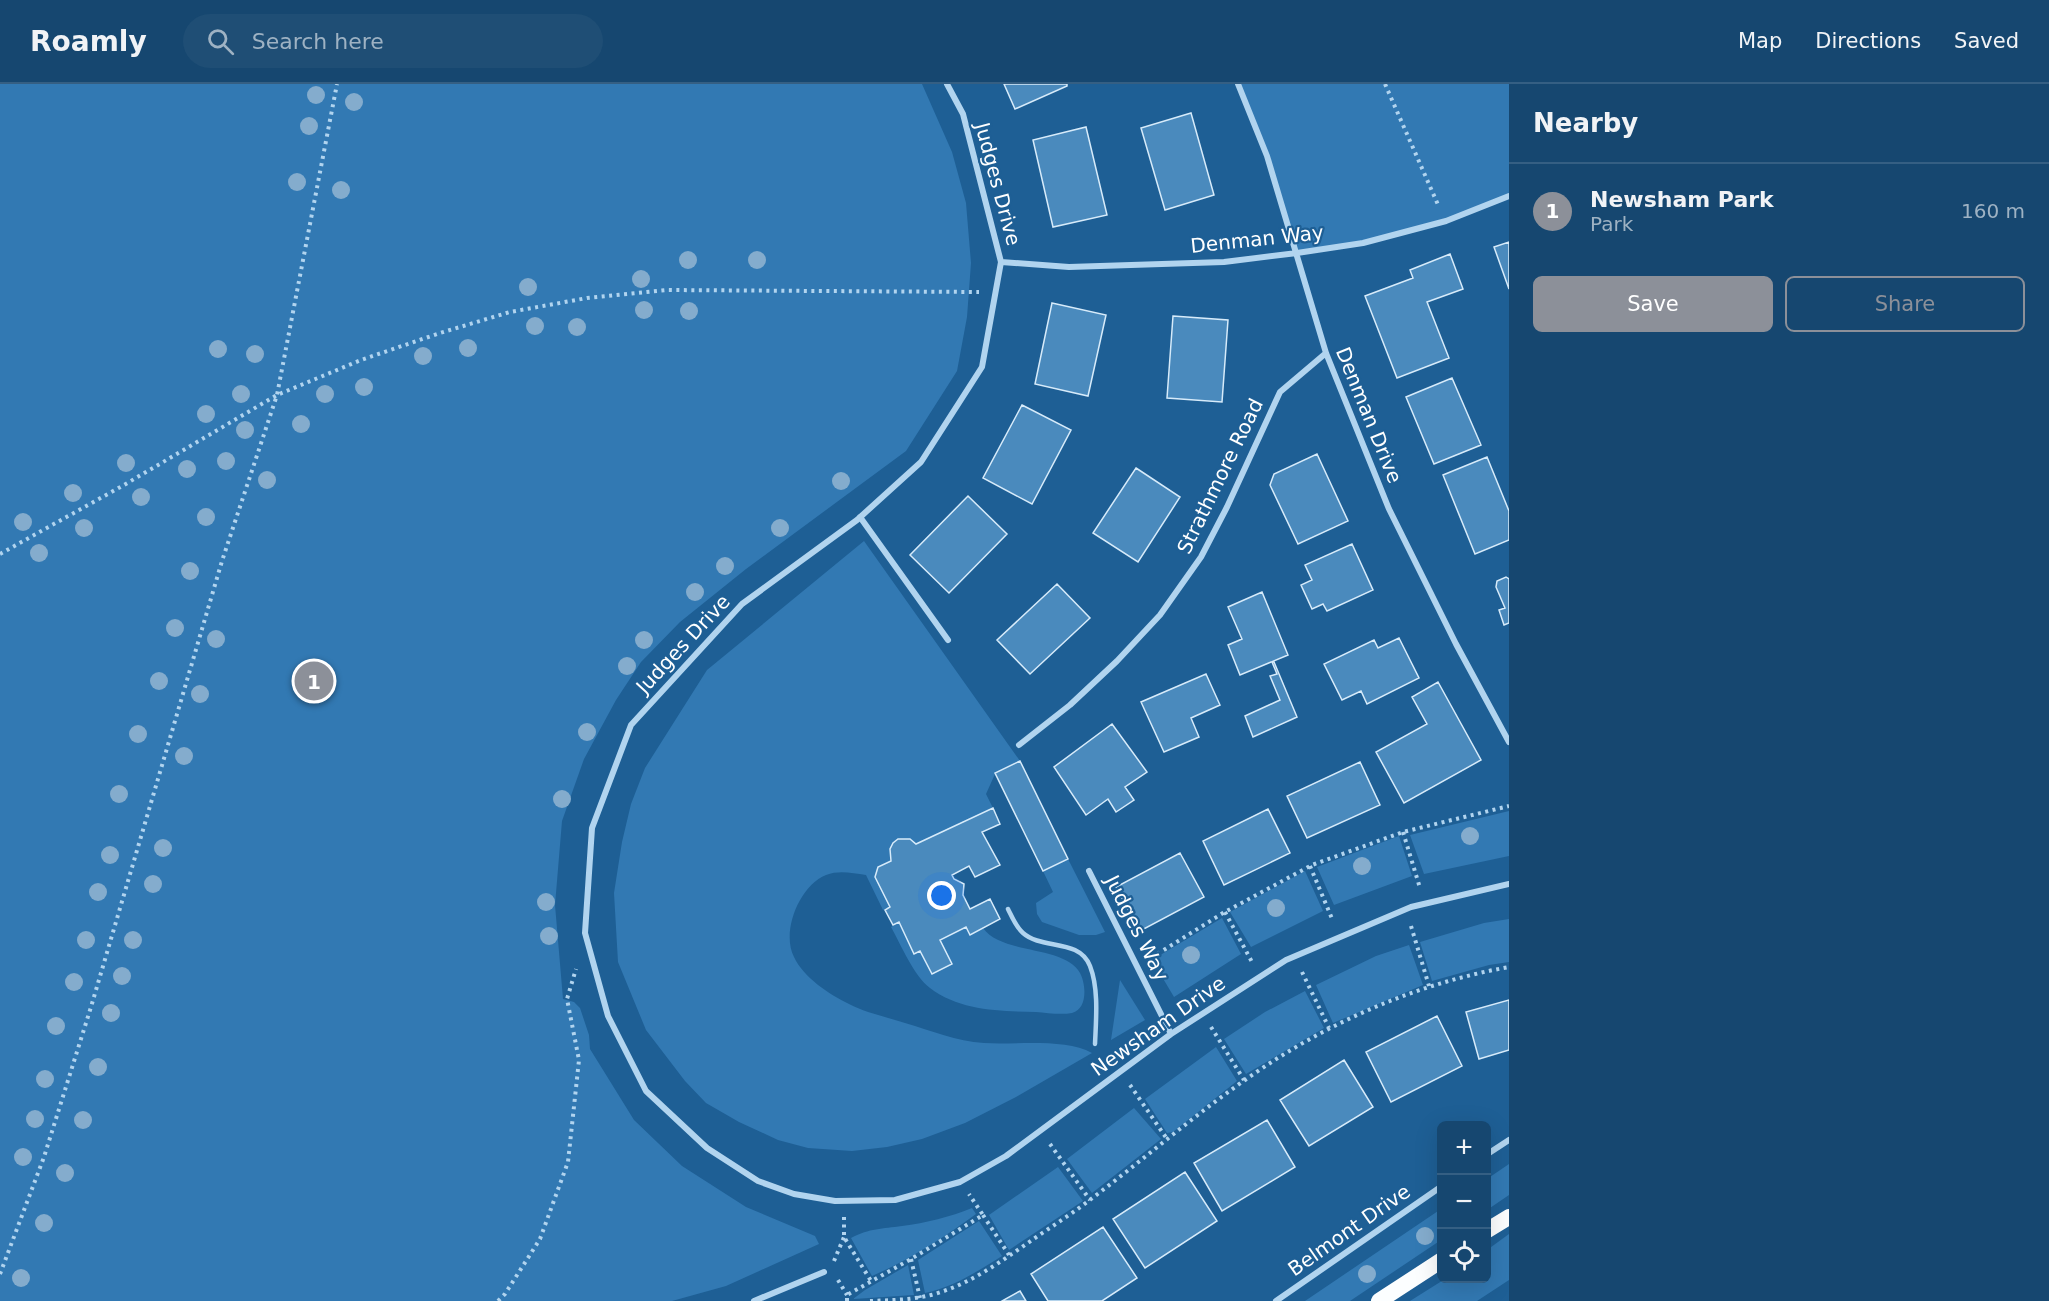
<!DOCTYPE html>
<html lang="en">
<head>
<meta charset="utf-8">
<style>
  :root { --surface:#164770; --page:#1f4e75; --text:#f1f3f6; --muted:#9eb2c3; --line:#355f83; --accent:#8c9099 }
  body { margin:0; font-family:"DejaVu Sans",sans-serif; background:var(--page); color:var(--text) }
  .controls { position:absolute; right:18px; bottom:18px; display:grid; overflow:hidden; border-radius:9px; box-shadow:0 6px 24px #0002 }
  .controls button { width:54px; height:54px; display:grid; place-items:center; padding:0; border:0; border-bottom:2px solid var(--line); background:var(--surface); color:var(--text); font:30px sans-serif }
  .you { position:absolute; left:942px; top:812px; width:21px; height:21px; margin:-15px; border:4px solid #fff; border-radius:50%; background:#1a73e8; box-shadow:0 0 0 9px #1a73e833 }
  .badge { display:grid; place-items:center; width:39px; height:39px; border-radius:50%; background:var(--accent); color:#fff; font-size:20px; font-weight:700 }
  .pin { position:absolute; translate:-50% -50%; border:3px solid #fff; box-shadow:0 2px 6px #0006 }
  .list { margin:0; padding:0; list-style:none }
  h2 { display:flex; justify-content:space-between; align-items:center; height:78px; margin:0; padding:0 24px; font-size:26px }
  h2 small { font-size:20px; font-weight:400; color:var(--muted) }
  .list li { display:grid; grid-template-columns:39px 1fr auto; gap:18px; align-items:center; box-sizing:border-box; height:96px; padding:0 24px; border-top:2px solid var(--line) }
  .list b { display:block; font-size:22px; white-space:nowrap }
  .list p { margin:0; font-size:20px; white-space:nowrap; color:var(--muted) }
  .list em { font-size:20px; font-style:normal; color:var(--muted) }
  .actions { display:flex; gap:12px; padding:18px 24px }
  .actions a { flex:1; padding:14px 0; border:2px solid var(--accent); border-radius:9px; text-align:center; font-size:21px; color:var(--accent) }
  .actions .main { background:var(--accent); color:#fff }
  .icon { flex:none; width:33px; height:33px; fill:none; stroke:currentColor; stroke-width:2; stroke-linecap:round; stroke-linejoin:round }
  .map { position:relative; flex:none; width:1509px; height:1217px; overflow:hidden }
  header { display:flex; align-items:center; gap:36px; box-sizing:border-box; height:84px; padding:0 30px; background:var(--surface); border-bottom:2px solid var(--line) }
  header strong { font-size:28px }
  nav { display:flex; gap:33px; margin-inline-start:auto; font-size:21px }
  .search { width:420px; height:54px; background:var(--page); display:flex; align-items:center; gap:15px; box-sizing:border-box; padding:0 21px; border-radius:33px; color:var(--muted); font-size:22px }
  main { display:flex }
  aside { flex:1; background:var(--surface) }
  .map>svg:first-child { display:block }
  .green { fill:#3279b3 }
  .building { fill:#4a8abd; stroke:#d7ebfa; stroke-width:1.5 }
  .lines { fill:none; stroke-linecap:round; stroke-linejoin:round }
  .path { stroke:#b1d4ef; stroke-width:4; stroke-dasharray:3 4.5; stroke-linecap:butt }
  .service { stroke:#b1d4ef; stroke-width:4.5 }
  .minor { stroke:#b1d4ef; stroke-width:6 }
  .trunk { stroke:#fcfeff; stroke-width:16 }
  .tree { fill:#84accd }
  .labels { text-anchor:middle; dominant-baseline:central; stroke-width:4.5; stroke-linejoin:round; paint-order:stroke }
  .street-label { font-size:20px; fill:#fff; stroke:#1e5f95 }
</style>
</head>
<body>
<header>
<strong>Roamly</strong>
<div class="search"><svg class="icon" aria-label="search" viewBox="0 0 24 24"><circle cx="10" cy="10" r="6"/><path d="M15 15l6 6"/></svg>Search here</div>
<nav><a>Map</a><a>Directions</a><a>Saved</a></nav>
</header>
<main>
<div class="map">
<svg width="1509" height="1217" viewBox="0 0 1509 1217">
  <rect width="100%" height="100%" fill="#1e5f95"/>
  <!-- green -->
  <path class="green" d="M 0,0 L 922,0 L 952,68 L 966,119 L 971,179 L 967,233 L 957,287 L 906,367 L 746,485 L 680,538 L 641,578 L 616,616 L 584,675 L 562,737 L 555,821 L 563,915 L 574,918 L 580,924 L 589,951 L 590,965 L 634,1036 L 682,1082 L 746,1123 L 815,1152 L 819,1160 L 726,1202 L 672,1217 L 0,1217 Z
    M 1238,0 L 1509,0 L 1509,112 L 1446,137 L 1363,159 L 1297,169 L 1267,72 Z
    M 864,457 L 1020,677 L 995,690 L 986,710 L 993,724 L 916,760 L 910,755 L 898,755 L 893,759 L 890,765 L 890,823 L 883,826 L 866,791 C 852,789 839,786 826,791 C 799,802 781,848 794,873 C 804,894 829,910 849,920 C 866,929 887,933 905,939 C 932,947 956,957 984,959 C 1016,961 1065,954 1092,969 L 1016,1013 L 965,1039 L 922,1055 L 887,1063 L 852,1067 L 808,1064 L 778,1056 L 739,1038 L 706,1019 L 685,997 L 646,946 L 618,878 L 614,809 L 622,758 L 631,720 L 645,684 L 707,586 Z
    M 1509,727 L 1509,772 L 1424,790 L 1410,751 Z
    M 1399,752 L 1412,792 L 1334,821 L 1317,783 Z
    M 1068,775 L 1105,848 L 1096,851 L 1079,851 L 1042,838 L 1037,830 L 1036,819 L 1053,808 L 1043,787 Z
    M 1305,787 L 1323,827 L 1251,863 L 1230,828 Z
    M 1222,834 L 1241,870 L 1174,913 L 1152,876 Z
    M 1509,835 L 1509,878 L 1489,881 L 1432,897 L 1420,858 L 1484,839 Z
    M 899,838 L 914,870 L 920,867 L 932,890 L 952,880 L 940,856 L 966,843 L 970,851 L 983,844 C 1002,871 1065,861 1080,889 C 1086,900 1088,925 1072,929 C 1061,931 1047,929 1036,928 C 1000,927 960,927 930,904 C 914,892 901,861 891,843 Z
    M 1409,861 L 1423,901 L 1333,939 L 1316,901 L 1376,872 Z
    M 1120,896 L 1145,936 L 1111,956 Z
    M 1305,907 L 1324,944 L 1246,990 L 1224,955 L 1265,928 Z
    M 1216,963 L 1237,997 L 1173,1048 L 1167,1049 L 1145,1015 Z
    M 1134,1024 L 1161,1055 L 1092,1109 L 1067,1075 Z
    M 1509,1080 L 1509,1111 L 1487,1126 L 1487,1095 Z
    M 1058,1083 L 1083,1117 L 1009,1166 L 989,1131 Z
    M 972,1124 L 976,1130 C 943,1154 909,1176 872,1192 L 851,1154 C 870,1144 882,1145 902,1142 C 926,1139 950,1133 972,1124 Z
    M 1441,1125 L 1441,1156 L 1350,1217 L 1305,1217 Z
    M 979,1137 L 1002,1172 C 976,1188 954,1203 925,1209 L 918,1176 Z
    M 1509,1150 L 1509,1196 L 1477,1217 L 1410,1217 L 1445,1195 L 1486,1194 L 1487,1166 Z
    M 908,1181 L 914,1211 L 853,1215 L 865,1206 Z"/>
  <!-- building -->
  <path class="building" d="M 1004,0 L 1067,0 L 1067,2 L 1015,25 Z
    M 1191,29 L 1214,111 L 1165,126 L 1141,44 Z
    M 1086,43 L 1107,131 L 1053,143 L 1033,56 Z
    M 1509,158 L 1509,205 L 1494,163 Z
    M 1450,170 L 1463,205 L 1427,218 L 1449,274 L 1397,294 L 1365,212 L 1413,194 L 1410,186 Z
    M 1052,219 L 1106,231 L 1088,312 L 1035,300 Z
    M 1173,232 L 1228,236 L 1222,318 L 1167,314 Z
    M 1452,294 L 1481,361 L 1434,380 L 1406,313 Z
    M 1022,321 L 1071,346 L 1032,420 L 983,394 Z
    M 1317,370 L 1348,437 L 1298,460 L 1270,401 L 1274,390 Z
    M 1487,373 L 1509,427 L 1509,456 L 1475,470 L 1443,391 Z
    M 1136,384 L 1180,413 L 1138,478 L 1093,449 Z
    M 968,412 L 1007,450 L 949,509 L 910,471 Z
    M 1352,460 L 1373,506 L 1327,527 L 1323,520 L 1312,525 L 1301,501 L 1312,496 L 1305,481 Z
    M 1506,493 L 1509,495 L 1509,539 L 1504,541 L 1499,526 L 1505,524 L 1496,503 L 1497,497 Z
    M 1057,500 L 1090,534 L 1030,590 L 997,556 Z
    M 1262,508 L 1288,571 L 1240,591 L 1228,561 L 1242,555 L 1228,523 Z
    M 1399,554 L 1419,594 L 1367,620 L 1361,607 L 1342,616 L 1324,580 L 1374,556 L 1378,564 Z
    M 1272,578 L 1274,578 L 1297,633 L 1253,653 L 1245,632 L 1280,616 L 1270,592 L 1277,590 Z
    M 1206,590 L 1220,621 L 1191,634 L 1199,653 L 1164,668 L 1141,618 Z
    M 1438,598 L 1481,676 L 1404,719 L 1376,668 L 1427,640 L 1412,613 Z
    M 1112,640 L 1147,688 L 1125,703 L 1134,716 L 1116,728 L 1108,715 L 1086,731 L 1054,683 Z
    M 1020,677 L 1068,775 L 1043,787 L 995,689 Z
    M 1360,678 L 1380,721 L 1307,754 L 1287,712 Z
    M 993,724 L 1000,740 L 982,748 L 1000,781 L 975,793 L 969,782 L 952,791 L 954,795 L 964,800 L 963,811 L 970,825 L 990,815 L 1000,835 L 970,851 L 966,843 L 940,856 L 952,880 L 932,890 L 920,867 L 914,870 L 899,838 L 893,841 L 885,826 L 890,823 L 875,793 L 878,783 L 891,777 L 890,765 L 893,759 L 898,755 L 910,755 L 916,760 Z
    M 1268,725 L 1290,769 L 1224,801 L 1203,757 Z
    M 1180,769 L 1204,813 L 1140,847 L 1116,803 Z
    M 1509,916 L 1509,966 L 1479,975 L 1466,928 Z
    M 1437,932 L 1462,982 L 1391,1018 L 1366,968 Z
    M 1344,976 L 1373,1023 L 1309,1062 L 1280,1016 Z
    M 1267,1036 L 1295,1083 L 1222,1127 L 1194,1079 Z
    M 1185,1088 L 1217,1137 L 1145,1184 L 1113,1135 Z
    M 1103,1143 L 1137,1194 L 1102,1217 L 1048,1217 L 1031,1190 Z
    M 1020,1207 L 1026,1217 L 1002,1217 Z"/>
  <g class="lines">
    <!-- path -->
    <path class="path" d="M 1385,0 L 1439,123
      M 0,470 L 124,401 L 277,311 L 361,276 L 440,249 L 510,228 L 587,214 L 667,206 L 979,208
      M 1403,748 L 1420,804
      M 1310,782 L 1333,837
      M 1225,828 L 1252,878
      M 1411,842 L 1429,902
      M 1151,874 L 1223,829 L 1312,781 L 1403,748 L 1509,722
      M 1302,888 L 1329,944
      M 1211,943 L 1244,996
      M 1130,1001 L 1167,1055
      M 1050,1060 L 1090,1116
      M 983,1131 L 1009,1171
      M 844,1133 L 844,1153 L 871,1197
      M 911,1175 L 920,1214
      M 834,1177 L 844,1153
      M 0,1190 L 44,1073 L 91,923 L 222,477 L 277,311 L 337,0
      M 838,1196 L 847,1211
      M 498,1217 L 505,1210 L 540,1155 L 568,1078 L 579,976 L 567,915 L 576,885
      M 847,1217 L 847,1211 L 911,1175 L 983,1131 L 969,1110
      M 870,1217 C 894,1216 918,1216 941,1208 C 975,1197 1006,1174 1035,1154 C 1054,1141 1073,1129 1091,1115 C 1143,1076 1192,1033 1245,996 C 1324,940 1414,900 1509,883"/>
    <!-- service -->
    <path class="service" d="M 1008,825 C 1012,833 1016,843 1023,849 C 1042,866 1079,854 1090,882 C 1099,905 1096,936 1095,960"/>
    <!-- minor -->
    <path class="minor" d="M 947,0 L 963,30 L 1001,178 L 982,283 L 921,378 L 857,436 L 742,520 L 631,641 L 592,744 L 585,849 L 608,932 L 646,1007 L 707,1064 L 758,1097 L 794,1110 L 835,1117 L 895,1116 L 960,1098 L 1006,1072 L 1171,950 L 1286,876 L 1411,823 L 1509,800
      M 1238,0 L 1267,72 L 1326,269 L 1389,425 L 1456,560 L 1509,658
      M 1001,178 L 1069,183 L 1224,178 L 1297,169 L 1363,159 L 1446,137 L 1509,112
      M 860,433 L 948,556
      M 1019,661 L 1070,621 L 1117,577 L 1160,531 L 1201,473 L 1227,423 L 1280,308 L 1326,269
      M 1089,787 L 1171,950
      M 1486,1071 L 1509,1056
      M 754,1217 L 824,1188
      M 1276,1217 L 1442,1102"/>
    <!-- trunk -->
    <path class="trunk" d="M 1486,1147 L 1509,1133
      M 1379,1217 L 1442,1176"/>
  </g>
  <!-- trees -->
  <g class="tree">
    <circle cx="316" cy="11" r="9"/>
    <circle cx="354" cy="18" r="9"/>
    <circle cx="309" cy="42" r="9"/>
    <circle cx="297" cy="98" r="9"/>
    <circle cx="341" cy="106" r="9"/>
    <circle cx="688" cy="176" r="9"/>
    <circle cx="757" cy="176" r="9"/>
    <circle cx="641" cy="195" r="9"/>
    <circle cx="528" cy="203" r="9"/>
    <circle cx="644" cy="226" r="9"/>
    <circle cx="689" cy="227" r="9"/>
    <circle cx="535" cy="242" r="9"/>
    <circle cx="577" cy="243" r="9"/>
    <circle cx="468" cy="264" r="9"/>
    <circle cx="218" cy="265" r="9"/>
    <circle cx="255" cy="270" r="9"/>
    <circle cx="423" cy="272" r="9"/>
    <circle cx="364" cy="303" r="9"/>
    <circle cx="241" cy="310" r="9"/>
    <circle cx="325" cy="310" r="9"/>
    <circle cx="206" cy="330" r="9"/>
    <circle cx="301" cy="340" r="9"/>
    <circle cx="245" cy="346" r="9"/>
    <circle cx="226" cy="377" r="9"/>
    <circle cx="126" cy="379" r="9"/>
    <circle cx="187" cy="385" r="9"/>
    <circle cx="267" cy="396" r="9"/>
    <circle cx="841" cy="397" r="9"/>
    <circle cx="73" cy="409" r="9"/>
    <circle cx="141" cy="413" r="9"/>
    <circle cx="206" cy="433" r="9"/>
    <circle cx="23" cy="438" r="9"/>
    <circle cx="84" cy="444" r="9"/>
    <circle cx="780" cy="444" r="9"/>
    <circle cx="39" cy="469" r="9"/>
    <circle cx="725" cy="482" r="9"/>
    <circle cx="190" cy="487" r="9"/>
    <circle cx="695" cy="508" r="9"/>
    <circle cx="175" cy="544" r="9"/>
    <circle cx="216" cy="555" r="9"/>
    <circle cx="644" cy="556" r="9"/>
    <circle cx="627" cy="582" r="9"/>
    <circle cx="159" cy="597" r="9"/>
    <circle cx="200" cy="610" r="9"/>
    <circle cx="587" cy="648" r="9"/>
    <circle cx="138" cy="650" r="9"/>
    <circle cx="184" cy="672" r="9"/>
    <circle cx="119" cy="710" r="9"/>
    <circle cx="562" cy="715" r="9"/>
    <circle cx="1470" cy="752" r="9"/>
    <circle cx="163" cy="764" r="9"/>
    <circle cx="110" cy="771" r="9"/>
    <circle cx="1362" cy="782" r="9"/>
    <circle cx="153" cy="800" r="9"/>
    <circle cx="98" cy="808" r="9"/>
    <circle cx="546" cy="818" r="9"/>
    <circle cx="1276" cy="824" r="9"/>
    <circle cx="549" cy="852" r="9"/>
    <circle cx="86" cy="856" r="9"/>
    <circle cx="133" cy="856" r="9"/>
    <circle cx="1191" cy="871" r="9"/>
    <circle cx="122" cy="892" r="9"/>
    <circle cx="74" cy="898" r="9"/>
    <circle cx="111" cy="929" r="9"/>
    <circle cx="56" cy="942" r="9"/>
    <circle cx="98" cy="983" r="9"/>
    <circle cx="45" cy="995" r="9"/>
    <circle cx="35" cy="1035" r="9"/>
    <circle cx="83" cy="1036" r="9"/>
    <circle cx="23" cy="1073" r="9"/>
    <circle cx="65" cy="1089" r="9"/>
    <circle cx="44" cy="1139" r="9"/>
    <circle cx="1425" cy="1152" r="9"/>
    <circle cx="1367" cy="1190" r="9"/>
    <circle cx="21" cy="1194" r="9"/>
  </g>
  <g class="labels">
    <!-- street labels -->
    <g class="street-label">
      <text transform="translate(998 100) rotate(75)">Judges Drive</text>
      <text transform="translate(1257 155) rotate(-6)">Denman Way</text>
      <text transform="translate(1369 331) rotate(68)">Denman Drive</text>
      <text transform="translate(1220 392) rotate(-64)">Strathmore Road</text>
      <text transform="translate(683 560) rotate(-47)">Judges Drive</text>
      <text transform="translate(1137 844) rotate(63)">Judges Way</text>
      <text transform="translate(1158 942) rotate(-35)">Newsham Drive</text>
      <text transform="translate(1349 1146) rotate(-35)">Belmont Drive</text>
    </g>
  </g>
</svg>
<div class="controls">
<button>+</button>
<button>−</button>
<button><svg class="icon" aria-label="locate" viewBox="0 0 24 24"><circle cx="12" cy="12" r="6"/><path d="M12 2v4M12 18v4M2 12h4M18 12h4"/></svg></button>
</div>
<div class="you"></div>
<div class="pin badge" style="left:314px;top:597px">1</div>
</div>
<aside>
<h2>Nearby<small></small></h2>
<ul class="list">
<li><span class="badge">1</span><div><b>Newsham Park</b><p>Park</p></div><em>160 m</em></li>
</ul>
<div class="actions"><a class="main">Save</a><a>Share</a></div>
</aside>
</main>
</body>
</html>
